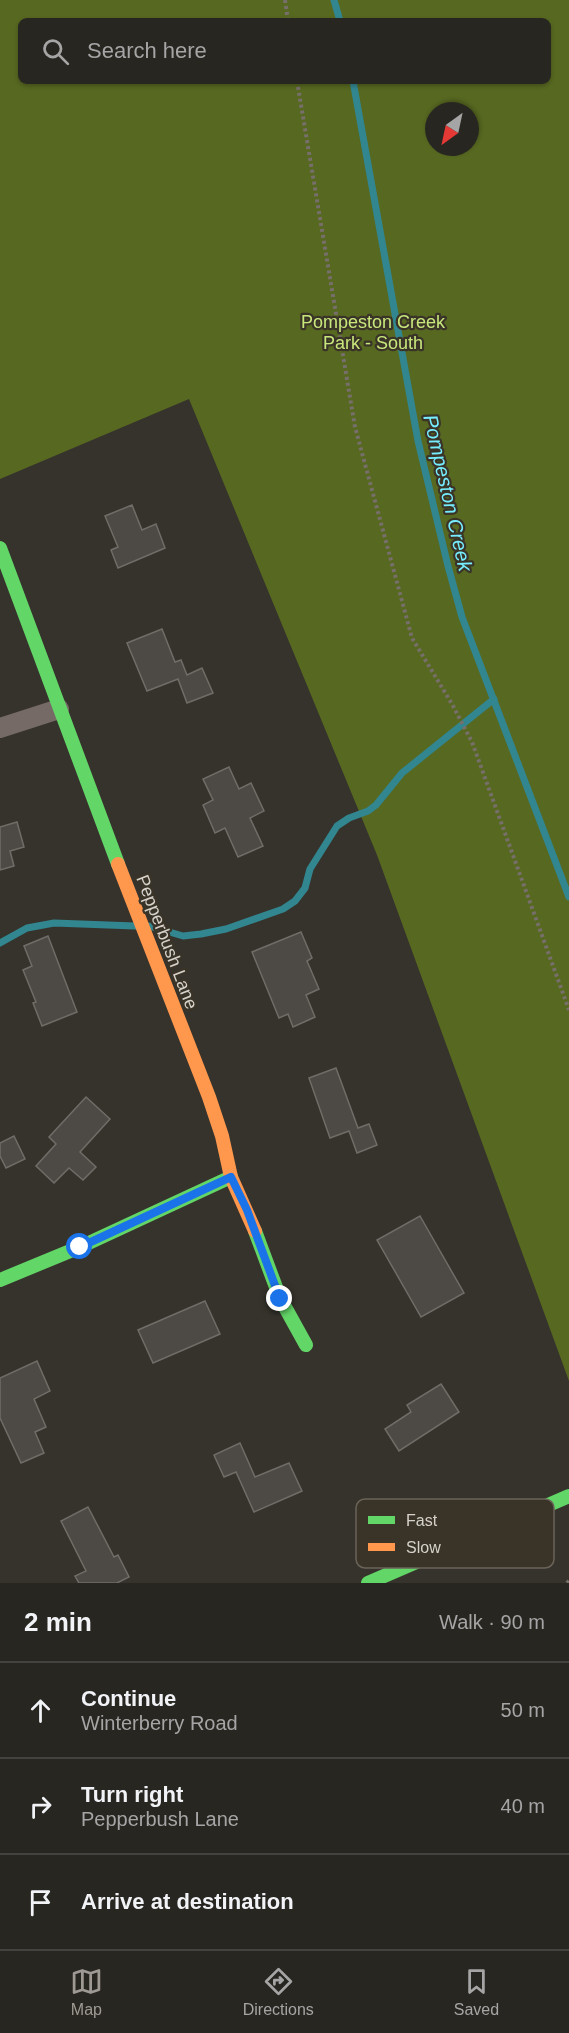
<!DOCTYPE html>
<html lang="en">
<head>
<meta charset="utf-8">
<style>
  :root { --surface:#282621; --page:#302e2a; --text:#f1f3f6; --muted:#a5a5a5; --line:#44433f; --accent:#9e9a93 }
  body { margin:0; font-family:Arial,sans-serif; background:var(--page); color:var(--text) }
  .compass { position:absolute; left:425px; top:102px; width:54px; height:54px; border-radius:50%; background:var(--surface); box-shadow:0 2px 4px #0004; rotate:213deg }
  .stop { position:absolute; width:18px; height:18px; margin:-14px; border:4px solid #1a73e8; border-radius:50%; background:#fff }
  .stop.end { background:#1a73e8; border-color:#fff; box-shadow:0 2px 6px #0008 }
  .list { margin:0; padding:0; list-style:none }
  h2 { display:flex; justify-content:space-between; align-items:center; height:78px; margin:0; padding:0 24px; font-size:26px }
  h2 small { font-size:20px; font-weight:400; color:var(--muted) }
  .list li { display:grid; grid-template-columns:39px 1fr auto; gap:18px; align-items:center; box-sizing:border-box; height:96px; padding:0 24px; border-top:2px solid var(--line) }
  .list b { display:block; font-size:22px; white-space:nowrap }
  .list p { margin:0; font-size:20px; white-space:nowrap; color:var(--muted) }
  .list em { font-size:20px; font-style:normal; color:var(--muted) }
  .icon { flex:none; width:33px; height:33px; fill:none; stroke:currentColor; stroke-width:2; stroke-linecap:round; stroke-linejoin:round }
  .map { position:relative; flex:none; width:569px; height:1583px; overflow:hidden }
  .search { position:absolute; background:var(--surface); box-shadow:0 2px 4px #0004; left:18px; right:18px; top:18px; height:66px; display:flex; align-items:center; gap:15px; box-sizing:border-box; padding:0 21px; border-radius:9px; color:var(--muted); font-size:22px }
  .sheet { height:366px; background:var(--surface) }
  nav { display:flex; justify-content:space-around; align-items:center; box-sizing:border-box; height:84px; border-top:2px solid var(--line); background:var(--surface); font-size:16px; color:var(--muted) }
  nav a { display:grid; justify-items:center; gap:3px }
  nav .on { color:var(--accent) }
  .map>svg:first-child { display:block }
  .forest { fill:#576821; fill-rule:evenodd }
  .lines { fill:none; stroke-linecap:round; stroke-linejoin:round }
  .stream { stroke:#328690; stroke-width:7 }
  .building { fill:#4d4944; stroke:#706c67; stroke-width:1.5 }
  .path { stroke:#776f6a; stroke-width:4; stroke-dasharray:3 3; stroke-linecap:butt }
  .street { stroke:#756a66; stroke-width:20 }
  .fast { stroke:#63d668; stroke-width:14 }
  .slow { stroke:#ff974d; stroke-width:14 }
  .route { stroke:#1a73e8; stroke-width:8 }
  .labels { text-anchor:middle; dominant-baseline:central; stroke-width:4.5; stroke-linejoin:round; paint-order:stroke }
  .park-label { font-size:18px; fill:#c8e77b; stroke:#3a3428 }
  .street-label { font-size:18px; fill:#d6d2cb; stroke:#3a3428 }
  .water-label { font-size:20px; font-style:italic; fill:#76eeff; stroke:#3a3428 }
  .key { fill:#3a3428; stroke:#696359; stroke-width:1.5 }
  .key-label { font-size:16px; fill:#d6d2cb }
</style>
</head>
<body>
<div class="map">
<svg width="569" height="1583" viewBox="0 0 569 1583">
  <rect width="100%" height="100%" fill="#36332c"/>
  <!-- forest -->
  <path class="forest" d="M 0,0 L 569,0 L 569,1381 L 377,855 L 189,399 L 0,479 ZM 21,21 L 548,21 L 548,81 L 21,81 ZM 434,111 L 470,111 L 470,147 L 434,147 Z"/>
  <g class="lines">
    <!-- stream -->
    <path class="stream" d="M 334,0 L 340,21
      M 353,81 L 418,441 L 448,566 L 462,617 L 569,897
      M 149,926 L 183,936 L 201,934 L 226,929 L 283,909 L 295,901 L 305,888 L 310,869 L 337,826 L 349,818 L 368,811 L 376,805 L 402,773 L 494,699
      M 0,943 L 27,928 L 54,923 L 135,926"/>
  </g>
  <!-- building -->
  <path class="building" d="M 132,505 L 142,530 L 156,524 L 165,548 L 118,568 L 111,550 L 118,547 L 105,516 Z
    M 162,629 L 175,662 L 181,660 L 187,675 L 202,668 L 213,693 L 187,703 L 178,679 L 147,691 L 127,643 Z
    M 229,767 L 239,789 L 251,783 L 264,811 L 250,818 L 263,846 L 238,857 L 225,828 L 215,833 L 203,805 L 213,800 L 203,779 Z
    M 17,822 L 24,847 L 10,851 L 14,866 L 0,870 L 0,827 Z
    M 301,932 L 312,958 L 307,961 L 319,989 L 306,995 L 315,1017 L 293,1027 L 288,1014 L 279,1018 L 252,952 Z
    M 48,936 L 77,1012 L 42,1026 L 33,1003 L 36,1002 L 23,970 L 32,966 L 24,946 Z
    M 336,1068 L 358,1128 L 369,1124 L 377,1145 L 357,1153 L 349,1131 L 330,1138 L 309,1078 Z
    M 86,1097 L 110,1119 L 80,1152 L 96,1167 L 83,1180 L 69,1168 L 54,1183 L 36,1166 L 56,1144 L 49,1137 Z
    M 14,1136 L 25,1159 L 6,1168 L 0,1156 L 0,1143 Z
    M 420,1216 L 464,1293 L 421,1317 L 377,1240 Z
    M 205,1301 L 220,1334 L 153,1363 L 138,1330 Z
    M 37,1361 L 50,1391 L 34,1399 L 46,1427 L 35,1432 L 44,1453 L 21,1463 L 0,1418 L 0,1378 Z
    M 441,1384 L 459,1412 L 399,1451 L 385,1429 L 411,1412 L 407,1405 Z
    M 240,1443 L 255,1477 L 289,1463 L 302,1491 L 254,1512 L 236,1472 L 224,1477 L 214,1455 Z
    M 88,1507 L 114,1557 L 118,1555 L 129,1577 L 117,1583 L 79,1583 L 75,1576 L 86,1571 L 61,1521 Z"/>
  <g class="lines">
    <!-- path -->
    <path class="path" d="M 285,0 L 288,21
      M 297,81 L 355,427 L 412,638 L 452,704 L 472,742 L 569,1010
      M 567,1583 L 569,1581"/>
    <!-- street -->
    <path class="street" d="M 0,728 L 59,709"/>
    <!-- fast -->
    <path class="fast" d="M 0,548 L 118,864
      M 255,1231 L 280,1298 L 306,1345
      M 0,1280 L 80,1247 L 231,1177
      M 368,1583 L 569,1496"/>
    <!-- slow -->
    <path class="slow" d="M 118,864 L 209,1097 L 222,1136 L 231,1177 L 255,1231"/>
  </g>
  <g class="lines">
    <!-- route -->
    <path class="route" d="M 80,1247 L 231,1177 L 247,1210 L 280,1299"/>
  </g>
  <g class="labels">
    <!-- park labels -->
    <g class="park-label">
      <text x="373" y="322">Pompeston Creek<tspan x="373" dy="21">Park - South</tspan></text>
    </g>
    <!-- street labels -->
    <g class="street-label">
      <text transform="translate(167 942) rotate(69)">Pepperbush Lane</text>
    </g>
    <!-- water labels -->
    <g class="water-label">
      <text transform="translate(448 493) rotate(77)">Pompeston Creek</text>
    </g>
  </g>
  <!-- legend -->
  <rect x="356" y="1499" width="198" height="69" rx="9" class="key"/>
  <rect x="368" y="1516" width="27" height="8" fill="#63d668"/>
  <rect x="368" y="1543" width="27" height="8" fill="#ff974d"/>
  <g class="key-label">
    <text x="406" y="1526">Fast</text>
    <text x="406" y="1553">Slow</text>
  </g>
</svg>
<svg class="compass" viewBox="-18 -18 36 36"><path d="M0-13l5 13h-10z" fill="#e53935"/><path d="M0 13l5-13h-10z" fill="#a5a5a5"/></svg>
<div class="stop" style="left:80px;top:1247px"></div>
<div class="stop end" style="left:280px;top:1299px"></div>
<div class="search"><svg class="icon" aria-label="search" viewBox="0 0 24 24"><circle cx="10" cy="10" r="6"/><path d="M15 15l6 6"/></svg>Search here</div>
</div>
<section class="sheet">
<h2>2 min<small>Walk · 90 m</small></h2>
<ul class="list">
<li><svg class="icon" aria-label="ahead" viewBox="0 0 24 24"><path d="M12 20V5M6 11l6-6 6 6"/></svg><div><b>Continue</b><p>Winterberry Road</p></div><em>50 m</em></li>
<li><svg class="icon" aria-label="right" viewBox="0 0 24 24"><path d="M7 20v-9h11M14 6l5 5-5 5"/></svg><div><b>Turn right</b><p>Pepperbush Lane</p></div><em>40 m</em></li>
<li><svg class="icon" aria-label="arrive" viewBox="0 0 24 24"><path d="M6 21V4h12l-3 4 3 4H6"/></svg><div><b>Arrive at destination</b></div></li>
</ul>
</section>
<nav>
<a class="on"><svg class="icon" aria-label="map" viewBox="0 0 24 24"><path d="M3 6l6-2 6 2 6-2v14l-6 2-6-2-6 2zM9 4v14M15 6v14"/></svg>Map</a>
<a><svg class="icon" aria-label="directions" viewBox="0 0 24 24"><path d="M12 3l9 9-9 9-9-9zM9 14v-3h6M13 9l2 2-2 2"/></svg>Directions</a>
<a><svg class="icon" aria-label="saved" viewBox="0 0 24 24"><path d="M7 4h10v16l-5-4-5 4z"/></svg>Saved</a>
</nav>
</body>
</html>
